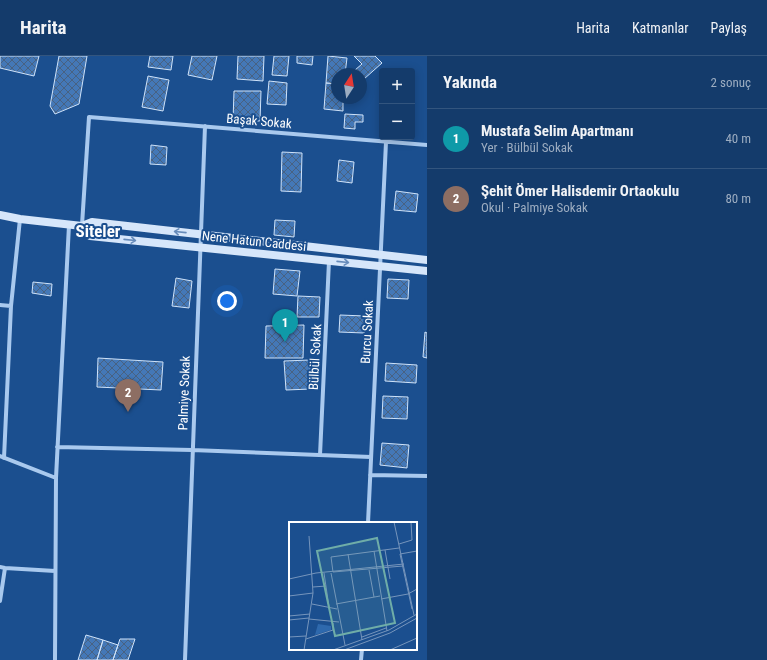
<!DOCTYPE html>
<html lang="tr">
<head>
<meta charset="utf-8">
<style>
  :root { --surface:#143b6b; --page:#1d4271; --text:#f1f3f6; --muted:#9dadc1; --line:#33557e; --accent:#ffd166 }
  body { margin:0; font-family:"Roboto Condensed",sans-serif; background:var(--page); color:var(--text) }
  .controls { position:absolute; right:12px; top:12px; display:grid; overflow:hidden; border-radius:4px; box-shadow:0 2px 10px #0003 }
  .controls button { width:36px; height:36px; display:grid; place-items:center; padding:0; border:0; border-bottom:1px solid var(--line); background:var(--surface); color:var(--text); font:20px sans-serif }
  .compass { position:absolute; left:331px; top:12px; width:36px; height:36px; border-radius:50%; background:var(--surface); box-shadow:0 2px 10px #0003; rotate:12deg }
  .you { position:absolute; left:227px; top:245px; width:14px; height:14px; margin:-10px; border:3px solid #fff; border-radius:50%; background:#1a73e8; box-shadow:0 0 0 6px #1a73e833 }
  .badge { display:grid; place-items:center; width:26px; height:26px; border-radius:50%; background:var(--accent); color:#fff; font-size:13px; font-weight:700 }
  .pin { position:absolute; translate:-50% -33px; filter:drop-shadow(0 1px 2px #0008) }
  .pin::after { content:''; position:absolute; top:21px; width:14px; height:12px; background:inherit; clip-path:polygon(0 0,100% 0,50% 100%) }
  .list { margin:0; padding:0; list-style:none }
  h2 { display:flex; justify-content:space-between; align-items:center; height:52px; margin:0; padding:0 16px; font-size:17px }
  h2 small { font-size:13px; font-weight:400; color:var(--muted) }
  .list li { display:grid; grid-template-columns:26px 1fr auto; gap:12px; align-items:center; box-sizing:border-box; height:60px; padding:0 16px; border-top:1px solid var(--line) }
  .list b { display:block; font-size:15px; white-space:nowrap }
  .list p { margin:0; font-size:13px; white-space:nowrap; color:var(--muted) }
  .list em { font-size:13px; font-style:normal; color:var(--muted) }
  .map { position:relative; flex:none; width:427px; height:604px; overflow:hidden }
  header { display:flex; align-items:center; gap:24px; box-sizing:border-box; height:56px; padding:0 20px; background:var(--surface); border-bottom:1px solid var(--line) }
  header strong { font-size:19px }
  nav { display:flex; gap:22px; margin-inline-start:auto; font-size:14px }
  main { display:flex }
  aside { flex:1; background:var(--surface) }
  .map>svg:first-child { display:block }
  .building { fill:url(#building-cross-hatch); stroke:#cfe3fa }
  .lines { fill:none; stroke-linecap:round; stroke-linejoin:round }
  .street { stroke:#a9c9ee; stroke-width:4 }
  .secondary { stroke:#d6e6fa; stroke-width:8 }
  .oneway { stroke:#668bba }
  .labels { text-anchor:middle; dominant-baseline:central; stroke-width:4; stroke-linejoin:round; paint-order:stroke }
  .street-label { font-size:13px; fill:#fff; stroke:#1b4f8f }
  .district-label { font-size:17px; font-weight:bold; fill:#fff; stroke:#1b4f8f }
  .inset-road { fill:none; stroke:#7695bc; stroke-width:1 }
  .view { fill:#6fada8; fill-opacity:0.15; stroke:#6fada8; stroke-width:2 }
  .inset-edge { fill:none; stroke:#fff; stroke-width:2 }
</style>
</head>
<body>
<header>
<strong>Harita</strong>
<nav><a>Harita</a><a>Katmanlar</a><a>Paylaş</a></nav>
</header>
<main>
<div class="map">
<svg width="427" height="604" viewBox="0 0 427 604">
  <defs>
    <pattern id="building-cross-hatch" width="8" height="8" patternUnits="userSpaceOnUse"><rect width="8" height="8" fill="#4478b7"/><path d="M0 0l8 8M0 8l8-8" fill="none" stroke="#486282"/></pattern>
  </defs>
  <rect width="100%" height="100%" fill="#1b4f8f"/>
  <!-- building -->
  <path class="building" d="M 0,0 L 39,0 L 34,20 L 0,12 Z
    M 59,0 L 87,0 L 79,48 L 55,58 L 50,50 Z
    M 150,0 L 173,0 L 171,14 L 148,11 Z
    M 192,0 L 217,0 L 212,24 L 188,19 Z
    M 238,0 L 264,0 L 263,25 L 237,23 Z
    M 274,0 L 289,0 L 287,20 L 272,19 Z
    M 297,0 L 313,0 L 312,9 L 297,7 Z
    M 328,0 L 347,2 L 345,18 L 337,18 L 337,28 L 326,27 Z
    M 354,0 L 375,0 L 382,7 L 364,23 L 361,20 L 361,18 L 359,18 L 355,14 L 362,8 Z
    M 148,20 L 169,24 L 163,55 L 142,51 Z
    M 269,25 L 287,27 L 286,49 L 267,48 Z
    M 326,27 L 337,28 L 337,42 L 343,42 L 343,55 L 324,53 Z
    M 234,35 L 261,35 L 260,65 L 233,65 Z
    M 345,58 L 363,59 L 363,66 L 355,66 L 355,73 L 344,72 Z
    M 151,89 L 167,91 L 166,109 L 150,108 Z
    M 282,96 L 302,97 L 301,136 L 281,135 Z
    M 339,104 L 354,106 L 352,127 L 337,125 Z
    M 396,135 L 418,138 L 416,156 L 394,154 Z
    M 275,164 L 295,165 L 294,181 L 274,179 Z
    M 275,213 L 300,215 L 297,240 L 273,238 Z
    M 176,222 L 192,225 L 189,252 L 172,250 Z
    M 388,223 L 409,224 L 408,243 L 387,242 Z
    M 33,226 L 52,228 L 51,240 L 32,237 Z
    M 298,240 L 320,241 L 319,261 L 297,261 Z
    M 340,259 L 365,260 L 364,277 L 339,276 Z
    M 304,269 L 303,302 L 265,302 L 266,270 Z
    M 425,276 L 427,277 L 427,302 L 423,301 Z
    M 98,302 L 163,306 L 161,334 L 97,331 Z
    M 310,304 L 311,333 L 286,334 L 284,305 Z
    M 386,307 L 417,309 L 416,327 L 385,325 Z
    M 383,340 L 408,341 L 407,363 L 382,362 Z
    M 382,387 L 409,389 L 407,412 L 380,409 Z
    M 86,579 L 103,584 L 97,604 L 78,604 Z
    M 120,583 L 135,583 L 128,604 L 113,604 Z
    M 103,584 L 118,589 L 113,604 L 97,604 Z"/>
  <g class="lines">
    <!-- street -->
    <path class="street" d="M 82,169 L 89,61 L 427,89
      M 0,249 L 11,250
      M 57,391 L 192,394 L 371,401
      M 320,399 L 329,205
      M 0,400 L 56,422
      M 4,402 L 11,250 L 20,163
      M 370,419 L 427,420
      M 368,467 L 386,86
      M 0,511 L 5,512 L 55,515
      M 0,545 L 5,512
      M 55,604 L 56,422 L 69,169
      M 185,604 L 205,70
      M 361,604 L 362,593"/>
    <!-- secondary -->
    <path class="secondary" d="M 0,159 L 20,163 L 82,170 L 92,166 L 427,204
      M 82,170 L 90,180 L 427,215"/>
  </g>
  <!-- one-way arrows -->
  <defs><path id="oneway-shaft" d="M-6 0H5M1.5-3L5.5 0L1.5 3" fill="none" stroke-width="1.6" stroke-linecap="round" stroke-linejoin="round"/></defs>
  <g class="oneway">
    <use href="#oneway-shaft" transform="translate(180 176) rotate(-174)"/>
    <use href="#oneway-shaft" transform="translate(130 184) rotate(6)"/>
    <use href="#oneway-shaft" transform="translate(343 206) rotate(6)"/>
  </g>
  <g class="labels">
    <!-- street labels -->
    <g class="street-label">
      <text transform="translate(259 65) rotate(5)">Başak Sokak</text>
      <text transform="translate(254 185) rotate(6)">Nene Hatun Caddesi</text>
      <text transform="translate(367 276) rotate(-87)">Burcu Sokak</text>
      <text transform="translate(315 301) rotate(-87)">Bülbül Sokak</text>
      <text transform="translate(184 337) rotate(-88)">Palmiye Sokak</text>
    </g>
    <!-- district labels -->
    <g class="district-label">
      <text x="98" y="175">Siteler</text>
    </g>
  </g>
  <!-- overview -->
  <g transform="translate(289 466)">
    <rect width="128" height="128" fill="#1b4f8f"/>
    <path d="M 29,102 L 42,104 L 42,108 L 26,113 Z" fill="#2e69ad"/>
    <path class="inset-road" d="M 105,0 L 125,93M 110,22 L 123,18 L 122,0M 96,28 L 101,57M 85,29 L 98,109M 59,32 L 73,118M 111,32 L 123,87M 111,32 L 128,29M 80,48 L 85,75M 44,50 L 42,35 L 110,26M 44,50 L 114,44M 35,51 L 40,85M 42,51 L 56,123M 0,57 L 27,51 L 115,42M 24,65 L 37,64M 0,74 L 24,71M 92,77 L 119,72 L 128,67M 23,82 L 48,87M 47,82 L 91,74M 0,94 L 21,92M 20,97 L 50,100M 0,98 L 20,96M 0,115 L 17,114M 73,115 L 97,106M 17,117 L 44,108 L 44,101M 15,128 L 24,71 L 20,14M 44,128 L 100,108 L 128,92M 55,128 L 101,111 L 128,96M 101,128 L 128,116"/>
    <path class="view" d="M 88,16 L 106,101 L 46,114 L 28,29 Z"/>
    <rect width="128" height="128" class="inset-edge"/>
  </g>
</svg>
<div class="controls">
<button>+</button>
<button>−</button>
</div>
<svg class="compass" viewBox="-18 -18 36 36"><path d="M0-13l5 13h-10z" fill="#e53935"/><path d="M0 13l5-13h-10z" fill="#9dadc1"/></svg>
<div class="you"></div>
<div class="pin badge" style="left:285px;top:286px;background:#0f9aa8">1</div>
<div class="pin badge" style="left:128px;top:356px;background:#8d6e63">2</div>
</div>
<aside>
<h2>Yakında<small>2 sonuç</small></h2>
<ul class="list">
<li><span class="badge" style="background:#0f9aa8">1</span><div><b>Mustafa Selim Apartmanı</b><p>Yer · Bülbül Sokak</p></div><em>40 m</em></li>
<li><span class="badge" style="background:#8d6e63">2</span><div><b>Şehit Ömer Halisdemir Ortaokulu</b><p>Okul · Palmiye Sokak</p></div><em>80 m</em></li>
</ul>
</aside>
</main>
</body>
</html>
